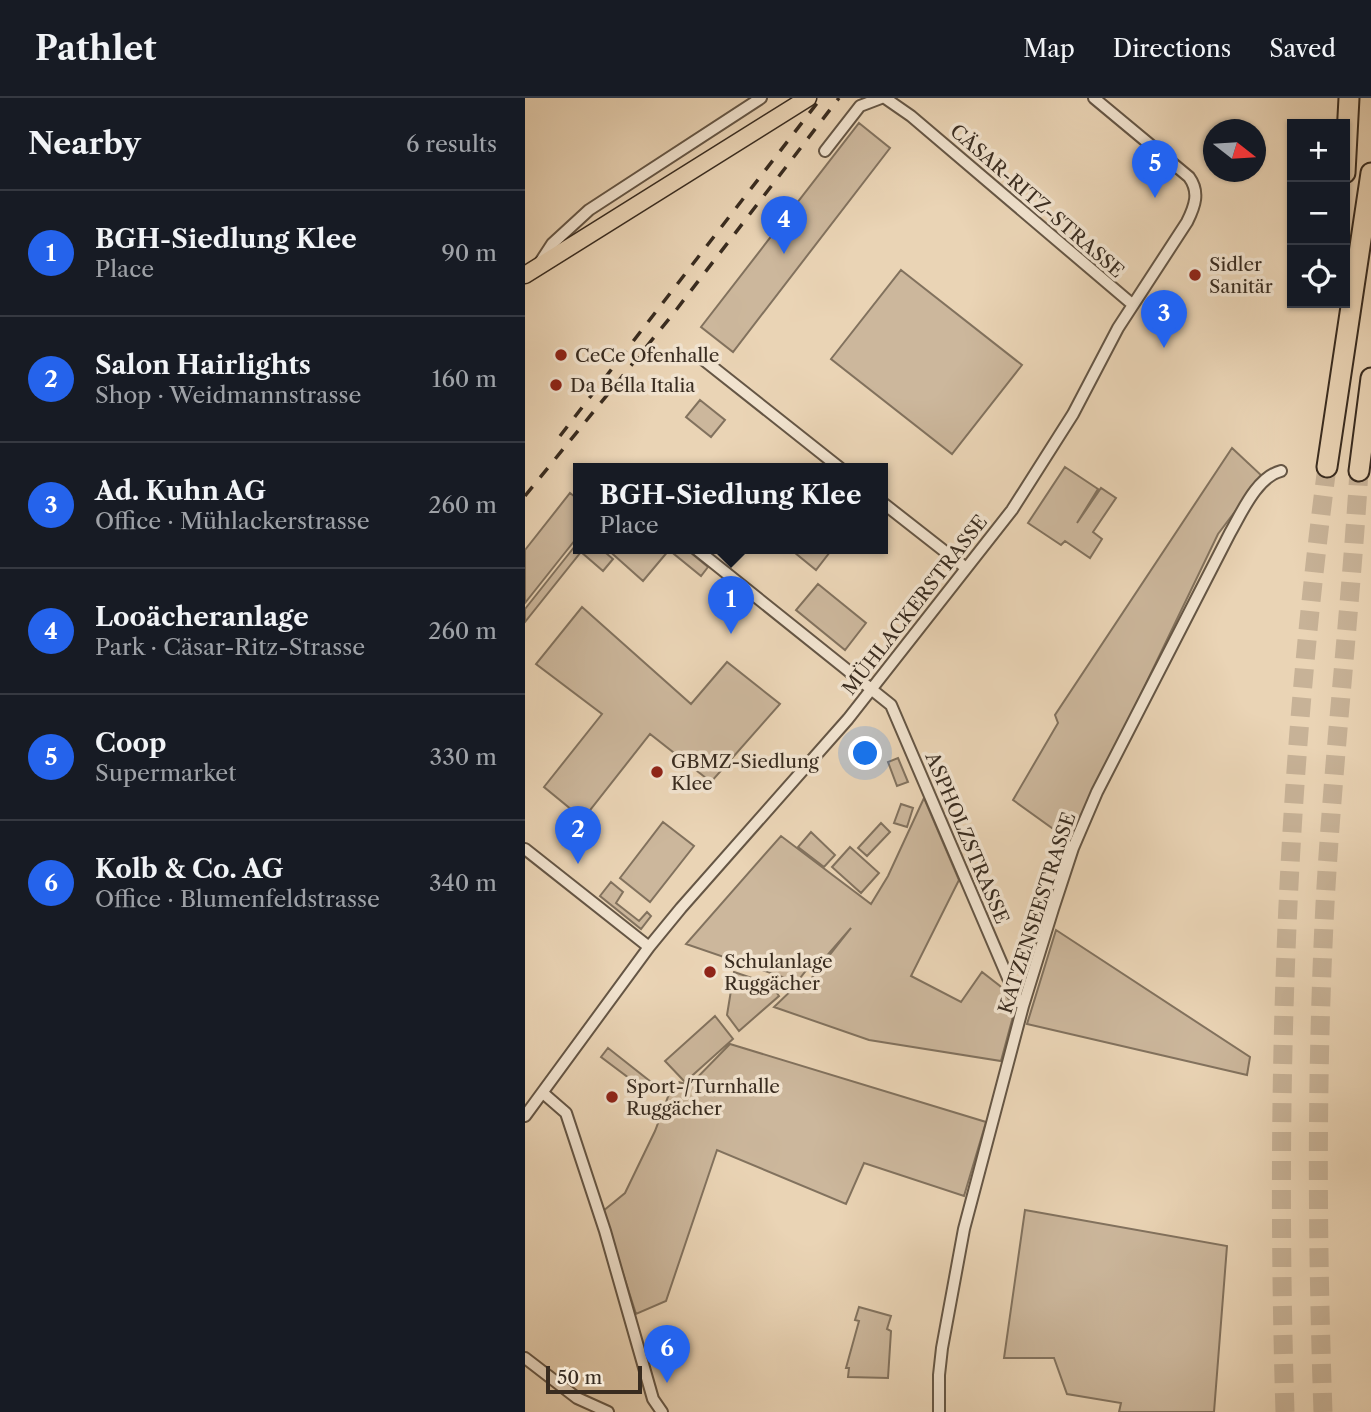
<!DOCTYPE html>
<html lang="en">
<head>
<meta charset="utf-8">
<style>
  :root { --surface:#171b24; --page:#20242c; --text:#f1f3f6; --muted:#9ea1a6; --line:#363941; --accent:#2563eb }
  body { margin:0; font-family:"Libre Caslon Text",serif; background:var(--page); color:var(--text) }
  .controls { position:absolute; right:21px; top:21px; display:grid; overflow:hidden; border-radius:0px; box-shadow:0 2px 5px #0004 }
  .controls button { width:63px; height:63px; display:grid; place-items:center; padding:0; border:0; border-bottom:2px solid var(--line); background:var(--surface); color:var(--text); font:35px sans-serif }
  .compass { position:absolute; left:678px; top:21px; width:63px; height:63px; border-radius:50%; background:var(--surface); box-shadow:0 2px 5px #0004; rotate:107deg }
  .scale { position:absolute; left:21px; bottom:18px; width:96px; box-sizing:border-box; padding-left:7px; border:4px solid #392c20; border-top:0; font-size:19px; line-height:24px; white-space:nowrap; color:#392c20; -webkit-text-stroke:5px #f1e3cf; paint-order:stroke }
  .you { position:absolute; left:341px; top:656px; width:24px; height:24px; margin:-18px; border:5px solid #fff; border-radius:50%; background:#1a73e8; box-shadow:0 0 0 10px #1a73e833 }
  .badge { display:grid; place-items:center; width:46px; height:46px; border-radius:50%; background:var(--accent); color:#fff; font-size:23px; font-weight:700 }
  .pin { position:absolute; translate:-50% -58px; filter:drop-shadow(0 2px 4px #0008) }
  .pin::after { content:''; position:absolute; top:37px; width:24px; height:21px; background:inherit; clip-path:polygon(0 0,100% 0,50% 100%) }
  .popup { position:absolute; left:48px; top:365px; width:315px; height:91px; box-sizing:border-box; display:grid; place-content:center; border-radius:0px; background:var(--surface); filter:drop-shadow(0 2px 5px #0005); font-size:23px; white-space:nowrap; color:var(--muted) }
  .popup b { font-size:26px; color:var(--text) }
  .popup::after { content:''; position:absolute; left:50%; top:100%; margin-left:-14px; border:14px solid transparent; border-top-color:var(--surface) }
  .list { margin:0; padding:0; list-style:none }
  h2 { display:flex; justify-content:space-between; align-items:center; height:91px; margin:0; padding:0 28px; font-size:30px }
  h2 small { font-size:23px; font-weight:400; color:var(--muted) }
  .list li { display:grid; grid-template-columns:46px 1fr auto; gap:21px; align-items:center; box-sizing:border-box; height:126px; padding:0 28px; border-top:2px solid var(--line) }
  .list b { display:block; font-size:26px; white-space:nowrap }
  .list p { margin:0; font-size:23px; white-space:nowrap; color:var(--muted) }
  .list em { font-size:23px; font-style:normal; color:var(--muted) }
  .icon { flex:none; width:38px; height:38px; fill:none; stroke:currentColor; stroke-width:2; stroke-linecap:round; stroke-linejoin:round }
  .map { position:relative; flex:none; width:846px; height:1314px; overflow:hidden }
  header { display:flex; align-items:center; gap:42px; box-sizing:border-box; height:98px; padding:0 35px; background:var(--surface); border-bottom:2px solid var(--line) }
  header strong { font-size:33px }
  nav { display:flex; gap:38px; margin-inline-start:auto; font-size:24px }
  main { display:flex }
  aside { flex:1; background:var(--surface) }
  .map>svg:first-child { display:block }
  .green { fill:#ccb79c; stroke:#82725e; stroke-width:2 }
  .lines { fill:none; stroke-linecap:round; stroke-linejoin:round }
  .motorway-tunnel { stroke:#c7b297; stroke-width:19; stroke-dasharray:19 10; stroke-linecap:butt }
  .minor-casing { stroke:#655645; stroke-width:14 }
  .primary-casing { stroke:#392c20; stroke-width:19 }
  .motorway-casing { stroke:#392c20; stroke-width:23 }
  .minor { stroke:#f1e3cf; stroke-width:10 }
  .primary { stroke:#ead4b5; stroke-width:16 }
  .motorway { stroke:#ead4b5; stroke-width:19 }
  .rail { stroke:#392c20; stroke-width:3.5; stroke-dasharray:12 12; stroke-linecap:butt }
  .poi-dot { fill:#8f2418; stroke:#f1e3cf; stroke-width:2.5 }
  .labels { text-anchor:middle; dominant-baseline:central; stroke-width:7; stroke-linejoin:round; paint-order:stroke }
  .street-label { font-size:19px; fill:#392c20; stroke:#f1e3cf }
  .poi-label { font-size:19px; fill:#392c20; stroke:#f1e3cf; text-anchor:start }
</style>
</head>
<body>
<header>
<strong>Pathlet</strong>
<nav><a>Map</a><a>Directions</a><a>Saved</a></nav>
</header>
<main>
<aside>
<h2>Nearby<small>6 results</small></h2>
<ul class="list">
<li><span class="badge">1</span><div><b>BGH-Siedlung Klee</b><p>Place</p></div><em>90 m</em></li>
<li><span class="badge">2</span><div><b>Salon Hairlights</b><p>Shop · Weidmannstrasse</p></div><em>160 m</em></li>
<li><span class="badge">3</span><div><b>Ad. Kuhn AG</b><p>Office · Mühlackerstrasse</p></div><em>260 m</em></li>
<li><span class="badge">4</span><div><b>Looächeranlage</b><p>Park · Cäsar-Ritz-Strasse</p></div><em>260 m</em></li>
<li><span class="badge">5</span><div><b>Coop</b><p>Supermarket</p></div><em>330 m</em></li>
<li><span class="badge">6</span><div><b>Kolb &amp; Co. AG</b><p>Office · Blumenfeldstrasse</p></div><em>340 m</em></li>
</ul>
</aside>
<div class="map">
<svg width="846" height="1314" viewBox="0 0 846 1314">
  <rect width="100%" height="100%" fill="#ead4b5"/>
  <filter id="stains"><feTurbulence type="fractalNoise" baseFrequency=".00286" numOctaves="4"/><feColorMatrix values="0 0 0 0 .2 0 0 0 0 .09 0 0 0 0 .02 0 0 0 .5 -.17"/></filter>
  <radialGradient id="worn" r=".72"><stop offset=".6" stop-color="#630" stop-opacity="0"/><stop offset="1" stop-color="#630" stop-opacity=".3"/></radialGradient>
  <!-- green -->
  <path class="green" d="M 334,25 L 365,50 L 208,254 L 176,229 Z
    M 376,172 L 497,267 L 427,356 L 306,261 Z
    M 175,302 L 200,322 L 186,339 L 161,319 Z
    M 707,350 L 737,378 L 693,436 L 545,743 L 488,702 L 533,625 L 530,617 Z
    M 540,369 L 573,391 L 552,425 L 576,390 L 591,400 L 568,434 L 577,441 L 565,460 L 540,443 L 536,447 L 503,425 Z
    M 45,395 L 54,402 L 54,437 L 0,505 L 0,452 Z
    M 54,443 L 54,450 L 75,450 L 88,461 L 78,473 L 56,454 L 0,524 L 0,511 Z
    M 81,450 L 160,450 L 183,469 L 176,478 L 144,452 L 118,483 Z
    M 264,450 L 308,450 L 291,472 Z
    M 293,486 L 341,525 L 320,552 L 271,512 Z
    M 57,509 L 166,606 L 202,564 L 255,606 L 186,684 L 125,636 L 58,721 L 19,689 L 77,616 L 11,566 Z
    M 373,660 L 383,684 L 372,688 L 363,664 Z
    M 399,700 L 434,782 L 386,878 L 436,904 L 457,874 L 475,888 L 490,911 L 476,963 L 344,942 L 249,909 L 275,884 L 281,887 L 326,830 L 293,868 L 283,870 L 272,884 L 161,846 L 256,738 L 346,806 L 363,778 Z
    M 376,706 L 388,710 L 382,729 L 369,725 Z
    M 138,724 L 169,748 L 125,804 L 95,780 Z
    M 356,725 L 365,734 L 342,758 L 333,750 Z
    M 286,734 L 310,757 L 299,769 L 273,749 Z
    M 325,749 L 354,775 L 336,795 L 307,769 Z
    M 86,784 L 98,794 L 91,805 L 114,823 L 122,814 L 126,818 L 116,831 L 75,798 Z
    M 531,832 L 725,959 L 722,977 L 502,926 Z
    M 209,874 L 245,886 L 254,898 L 214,933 L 202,917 Z
    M 190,918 L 208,941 L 160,984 L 140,963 Z
    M 205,946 L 461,1024 L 439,1098 L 339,1065 L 321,1106 L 192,1052 L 141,1203 L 111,1216 L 78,1113 L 100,1095 L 130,1033 L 149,983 L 165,987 Z
    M 83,950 L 126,984 L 120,992 L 76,959 Z
    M 500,1112 L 702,1148 L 689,1314 L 594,1314 L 596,1305 L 542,1296 L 529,1260 L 479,1260 Z
    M 334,1209 L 366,1218 L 362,1231 L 366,1233 L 363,1280 L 323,1279 L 324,1270 L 321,1270 L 334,1223 L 330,1222 Z"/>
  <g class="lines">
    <!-- motorway-tunnel -->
    <path class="motorway-tunnel" d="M 760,1314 C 750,997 760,684 802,369
      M 798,1314 C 792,1145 791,975 800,806 C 808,662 825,518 834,373"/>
    <!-- minor casing -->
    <g class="minor-casing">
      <path id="minor" d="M 360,0 L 386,18 L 607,206
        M 300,53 L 335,8 L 356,0
        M 14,166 L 27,146 L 64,112 L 236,0
        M 175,259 L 315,370
        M 358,405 L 441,470
        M 170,450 L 366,607 L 492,901 L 498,908
        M 0,751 L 124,849
        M 18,995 L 41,1015 L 80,1133 L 128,1301 L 137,1314
        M 0,1018 L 124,849 L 156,810 L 323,621 L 487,412 L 548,316 L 593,230 L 662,124 C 670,108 675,94 664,79 L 569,0
        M 0,1260 L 52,1300 L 83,1314
        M 414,1314 L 414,1277 L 417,1250 L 439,1131 L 498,908 L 528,811 L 548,750 L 572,694 L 705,435 C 717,414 732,379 756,373"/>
    </g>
    <!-- primary casing -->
    <g class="primary-casing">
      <path id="primary" d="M 0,177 L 283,0"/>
    </g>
    <!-- motorway casing -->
    <g class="motorway-casing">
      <path id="motorway" d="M 820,75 L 824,0
        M 802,369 L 846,75
        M 834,373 L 846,280"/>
    </g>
    <!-- minor -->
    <use href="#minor" class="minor"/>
    <!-- primary -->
    <use href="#primary" class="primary"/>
    <!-- motorway -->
    <use href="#motorway" class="motorway"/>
    <!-- rail -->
    <path class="rail" d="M 35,338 L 296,0
      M 0,398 L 148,216 L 314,0"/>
  </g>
  <!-- markers -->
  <g class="poi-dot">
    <circle cx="670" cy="177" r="7"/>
    <circle cx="36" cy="257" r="7"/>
    <circle cx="31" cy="287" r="7"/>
    <circle cx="132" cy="674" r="7"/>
    <circle cx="185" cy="874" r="7"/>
    <circle cx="87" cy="999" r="7"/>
  </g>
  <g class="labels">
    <!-- street labels -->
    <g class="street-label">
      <text transform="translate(512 103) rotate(41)">CÄSAR-RITZ-STRASSE</text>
      <text transform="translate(390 507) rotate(-52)">MÜHLACKERSTRASSE</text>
      <text transform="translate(442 740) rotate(67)">ASPHOLZSTRASSE</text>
      <text transform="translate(512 815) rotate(-72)">KATZENSEESTRASSE</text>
    </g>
    <!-- poi labels -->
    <g class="poi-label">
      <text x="684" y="166">Sidler<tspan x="684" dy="22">Sanitär</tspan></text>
      <text x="50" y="257">CeCe Ofenhalle</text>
      <text x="45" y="287">Da Bella Italia</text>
      <text x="146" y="663">GBMZ-Siedlung<tspan x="146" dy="22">Klee</tspan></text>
      <text x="199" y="863">Schulanlage<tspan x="199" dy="22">Ruggächer</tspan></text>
      <text x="101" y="988">Sport-/Turnhalle<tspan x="101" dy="22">Ruggächer</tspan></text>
    </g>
  </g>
  <rect width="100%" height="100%" filter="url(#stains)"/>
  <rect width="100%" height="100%" fill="url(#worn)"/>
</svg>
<div class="controls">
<button>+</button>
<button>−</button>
<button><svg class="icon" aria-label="locate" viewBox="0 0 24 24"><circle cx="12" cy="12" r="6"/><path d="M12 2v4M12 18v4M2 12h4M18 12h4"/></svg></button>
</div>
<svg class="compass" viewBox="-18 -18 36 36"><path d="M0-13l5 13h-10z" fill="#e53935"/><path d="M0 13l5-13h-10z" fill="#9ea1a6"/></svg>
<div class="scale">50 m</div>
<div class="you"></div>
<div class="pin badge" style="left:206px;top:536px">1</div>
<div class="popup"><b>BGH-Siedlung Klee</b>Place</div>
<div class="pin badge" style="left:53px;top:766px">2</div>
<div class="pin badge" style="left:639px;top:250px">3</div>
<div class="pin badge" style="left:259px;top:156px">4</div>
<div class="pin badge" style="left:630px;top:100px">5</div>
<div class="pin badge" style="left:142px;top:1285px">6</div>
</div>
</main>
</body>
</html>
